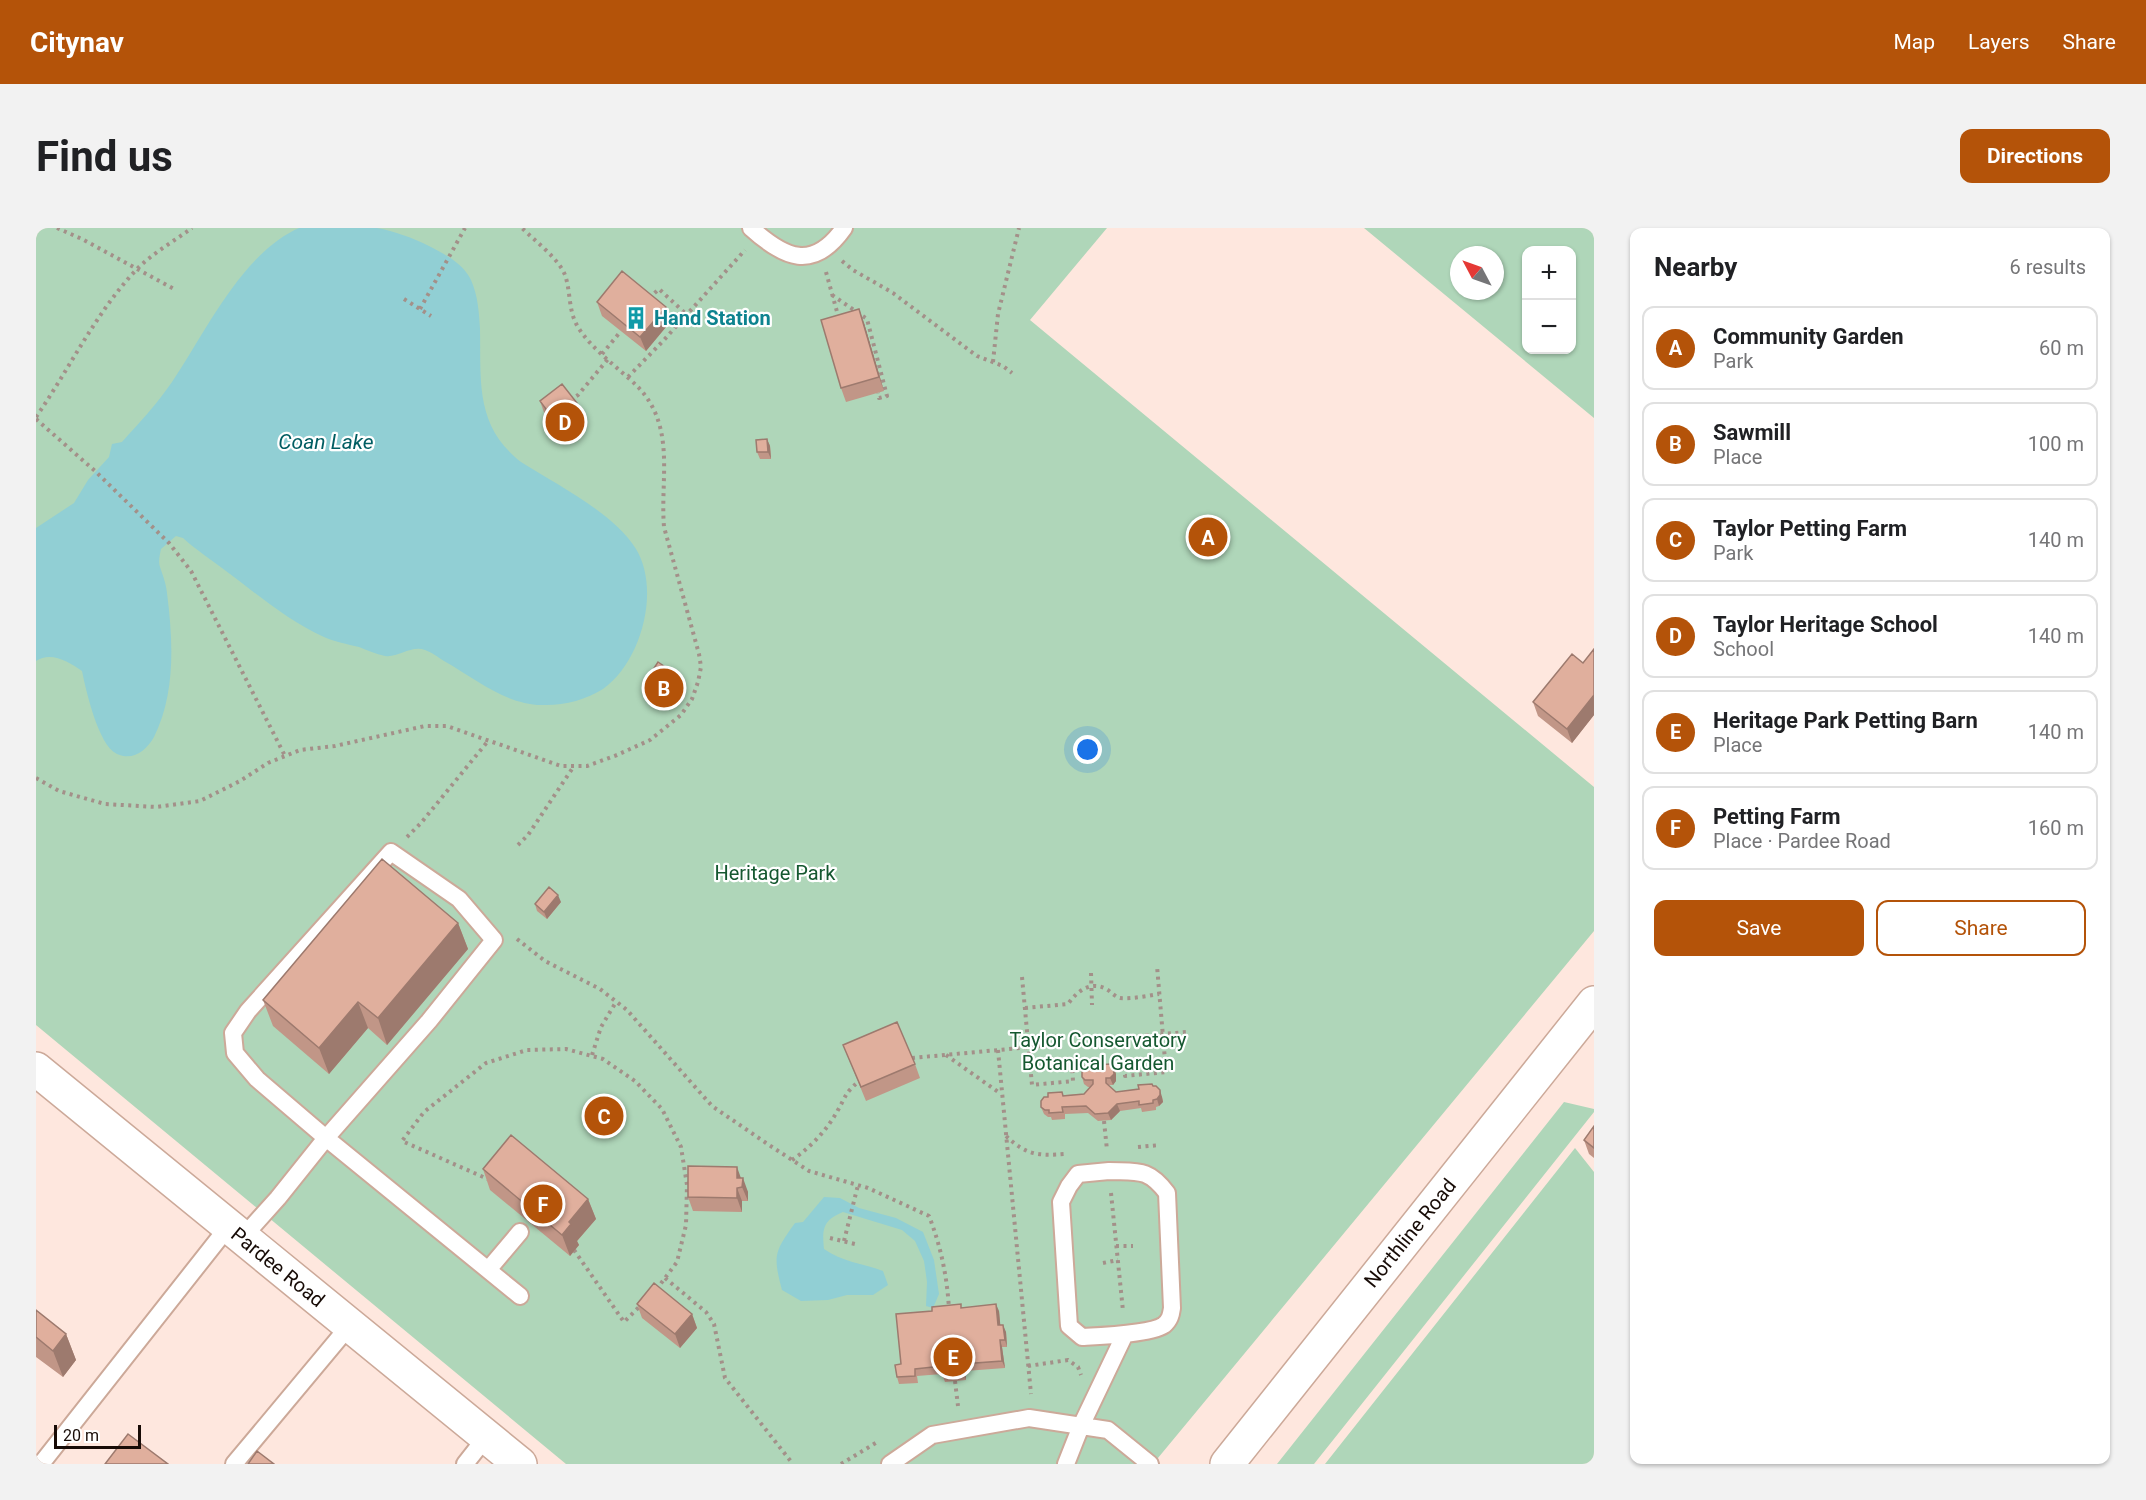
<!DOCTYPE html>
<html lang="en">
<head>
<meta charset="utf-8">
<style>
  :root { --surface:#fff; --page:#f2f2f2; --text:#202124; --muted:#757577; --line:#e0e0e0; --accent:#b45309 }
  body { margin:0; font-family:Roboto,sans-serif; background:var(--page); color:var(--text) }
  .controls { position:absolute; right:18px; top:18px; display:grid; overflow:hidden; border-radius:12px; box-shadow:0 2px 4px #0004 }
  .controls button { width:54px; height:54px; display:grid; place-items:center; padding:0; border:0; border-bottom:2px solid var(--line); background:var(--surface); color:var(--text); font:30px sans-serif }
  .compass { position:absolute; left:1414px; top:18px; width:54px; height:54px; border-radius:50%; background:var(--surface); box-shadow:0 2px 4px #0004; rotate:311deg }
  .scale { position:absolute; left:18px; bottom:15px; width:87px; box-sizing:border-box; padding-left:6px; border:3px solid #170b06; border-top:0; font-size:16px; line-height:21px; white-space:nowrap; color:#170b06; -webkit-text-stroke:4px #fff; paint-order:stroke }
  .you { position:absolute; left:1052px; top:522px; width:21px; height:21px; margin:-15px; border:4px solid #fff; border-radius:50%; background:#1a73e8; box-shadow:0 0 0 9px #1a73e833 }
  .badge { display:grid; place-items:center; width:39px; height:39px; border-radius:50%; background:var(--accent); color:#fff; font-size:20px; font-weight:700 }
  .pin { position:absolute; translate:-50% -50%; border:3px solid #fff; box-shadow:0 2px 6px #0006 }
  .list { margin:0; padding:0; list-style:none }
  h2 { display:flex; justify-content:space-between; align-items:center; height:78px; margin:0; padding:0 24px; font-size:26px }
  h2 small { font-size:20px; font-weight:400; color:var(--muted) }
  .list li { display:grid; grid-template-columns:39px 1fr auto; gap:18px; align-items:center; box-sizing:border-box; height:84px; margin:0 12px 12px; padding:0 12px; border:2px solid var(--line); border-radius:12px }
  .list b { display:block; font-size:22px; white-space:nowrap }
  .list p { margin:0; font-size:20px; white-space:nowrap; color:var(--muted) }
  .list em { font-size:20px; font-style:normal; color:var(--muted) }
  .actions { display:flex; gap:12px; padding:18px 24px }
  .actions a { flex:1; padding:14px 0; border:2px solid var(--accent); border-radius:12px; text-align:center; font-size:21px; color:var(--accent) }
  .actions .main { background:var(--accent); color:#fff }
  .map { position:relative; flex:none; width:1558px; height:1236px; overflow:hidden; border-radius:12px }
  header { display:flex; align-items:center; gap:36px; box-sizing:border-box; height:84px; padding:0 30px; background:var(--accent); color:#fff }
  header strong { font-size:28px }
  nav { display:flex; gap:33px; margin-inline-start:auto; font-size:21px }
  .intro { display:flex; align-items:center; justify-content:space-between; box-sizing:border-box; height:144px; padding:0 36px }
  h1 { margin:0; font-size:42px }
  .button { padding:15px 27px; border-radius:12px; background:var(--accent); color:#fff; font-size:21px; font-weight:700 }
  main { display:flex; gap:36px; padding:0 36px }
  aside { flex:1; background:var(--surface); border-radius:12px; box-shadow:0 2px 4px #0004 }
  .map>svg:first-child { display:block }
  .green { fill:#afd6b9; fill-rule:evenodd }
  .water { fill:#91cfd4 }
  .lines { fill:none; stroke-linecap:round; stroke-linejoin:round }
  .lane-casing { stroke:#cca999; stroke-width:20 }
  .secondary-casing { stroke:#cca999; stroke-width:36 }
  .path { stroke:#a39089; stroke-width:4; stroke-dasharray:3 4.5; stroke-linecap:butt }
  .lane { stroke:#fff; stroke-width:16 }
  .secondary { stroke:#fff; stroke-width:33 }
  .wall { fill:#c19687 }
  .shaded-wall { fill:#9d7a6e }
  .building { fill:#e0af9d; stroke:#9d7a6e; stroke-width:1.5 }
  .labels { text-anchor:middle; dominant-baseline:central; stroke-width:4.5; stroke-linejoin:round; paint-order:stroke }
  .culture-label { font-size:20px; font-weight:bold; fill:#0d838f; stroke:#fff; text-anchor:start }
  .park-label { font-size:20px; fill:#155830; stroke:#fff }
  .street-label { font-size:20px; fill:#170b06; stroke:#fff }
  .water-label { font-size:21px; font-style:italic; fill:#005d62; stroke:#fff }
</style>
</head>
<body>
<header>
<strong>Citynav</strong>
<nav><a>Map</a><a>Layers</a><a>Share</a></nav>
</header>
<div class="intro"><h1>Find us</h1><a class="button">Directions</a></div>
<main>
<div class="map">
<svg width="1558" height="1236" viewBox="0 0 1558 1236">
  <rect width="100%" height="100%" fill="#fee7de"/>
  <!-- green -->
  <path class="green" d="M 0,0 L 1071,0 L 994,92 L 1558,559 L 1558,703 L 1117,1236 L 530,1236 L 0,797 Z
    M 1328,0 L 1558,0 L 1558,190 ZM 1490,22 L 1536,22 L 1536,122 L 1490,122 ZM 1423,27 L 1459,27 L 1459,63 L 1423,63 Z
    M 1528,874 L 1558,881 L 1558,884 L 1278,1236 L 1241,1236 Z
    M 1539,920 L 1558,944 L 1558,1236 L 1289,1236 Z"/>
  <!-- water -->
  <path class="water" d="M 263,0 C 285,0 319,0 341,0 C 358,3 377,10 393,18 C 408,26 427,35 435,52 C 442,68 443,84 444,101 C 445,154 439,198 485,234 C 521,257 578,285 600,321 C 625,362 605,434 567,461 C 550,472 526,478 506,477 C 468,476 440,451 408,433 C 402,429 395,424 389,422 C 375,417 362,430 349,428 C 340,426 331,422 323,419 C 311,416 299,414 288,409 C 252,393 221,366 190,343 C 176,332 160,322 147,310 L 140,308 L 125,321 C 124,326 122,334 124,339 C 127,348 130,355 131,365 C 137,412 140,465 118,509 C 110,523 97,533 81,526 C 62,517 50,462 46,443 C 33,434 15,423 0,433 L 0,300 L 38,275 L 52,252 L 73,229 L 76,216 L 86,214 C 103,195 121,176 136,154 C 170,104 205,26 263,0 Z
    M 788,969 L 804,970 L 823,980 L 860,990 L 887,1004 L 898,1032 L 903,1066 L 897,1080 L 890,1078 L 891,1054 L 888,1033 L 879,1013 L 866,1002 L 807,984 C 787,992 786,1001 788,1021 C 806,1034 826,1035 847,1043 L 852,1057 L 837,1067 L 811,1067 L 792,1072 L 765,1073 L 746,1062 C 737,1028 738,1024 759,995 L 767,994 Z"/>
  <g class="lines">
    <!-- lane casing -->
    <g class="lane-casing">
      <path id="lane" d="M 715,0 C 748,30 777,44 808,0
        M 1073,943 C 1102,944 1112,940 1131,965 L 1136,1080 C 1135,1087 1134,1092 1128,1097 C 1115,1106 1064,1108 1046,1109 L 1033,1098 L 1025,974 L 1033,958 L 1042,946 Z
        M 206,1010 L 242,970 L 290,910 L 393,793 L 458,712 L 423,671 L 355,624 L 212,783 L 197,805 L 199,825 L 221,851 L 290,910 L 484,1068
        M 452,1042 L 484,1004
        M 5,1236 L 192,999
        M 198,1236 L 314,1097
        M 429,1236 L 451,1208
        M 854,1236 L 896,1207 L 993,1190 L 1072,1202 L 1114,1236
        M 1030,1236 L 1045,1198 L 1089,1106"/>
    </g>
    <!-- secondary casing -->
    <g class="secondary-casing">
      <path id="secondary" d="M 0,841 L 484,1236
        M 1191,1236 L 1558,775"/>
    </g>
    <!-- path -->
    <path class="path" d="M 21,0 L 46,11 L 138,61
      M 806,33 L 817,42 L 857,65 L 941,128 L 967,138 L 976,145
      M 790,44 L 803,91
      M 796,67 L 831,91 L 851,168 L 843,170 L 842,165
      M 613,70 L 623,61 L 650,86
      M 368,71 L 395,88
      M 384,81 L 429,0
      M 566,126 L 585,103
      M 957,134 L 962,86 L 983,0
      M 592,149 L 627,113 L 709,22
      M 534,172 L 542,167 L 572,131
      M 0,189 C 34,140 60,84 101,41 C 117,25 138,13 156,0
      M 0,191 L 59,243 L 133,315 L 155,343 L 249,528
      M 0,550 L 23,563 L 69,576 L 120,579 L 164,573 L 204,553 L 232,535 L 264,522 L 299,518 L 389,498 L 411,498 L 525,538 L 551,538 L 581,527 L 614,512 L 645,487 L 656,471 L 662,454 L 665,439 L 663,426 L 628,299 C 624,251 640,200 603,160 C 584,141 555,121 542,99 C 532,83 535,64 529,47 C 523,31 498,12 486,0
      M 371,609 L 385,595 L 452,513
      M 482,617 L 492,607 L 538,538
      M 481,711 L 509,733 L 564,761 L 591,782 L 676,878 L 730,915 L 773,943 L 832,960 L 893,988 C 905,1019 911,1048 913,1081
      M 1055,745 L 1056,777
      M 986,749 L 996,857 L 1037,853 L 1036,838
      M 989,780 L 1032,776 C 1042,762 1056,752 1072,762 C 1076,765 1080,769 1084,770 C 1096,771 1111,768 1123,766
      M 1102,808 L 1151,804
      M 962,822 L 995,1166
      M 556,827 L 565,799 L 580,774
      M 910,827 L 965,866
      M 876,830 L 1017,817
      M 1088,832 L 1089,848 L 1130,844 L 1121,738
      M 1068,893 L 1071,922
      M 970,908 C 990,927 1002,928 1029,926
      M 1102,919 L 1124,917
      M 756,932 C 775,919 791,902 802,882 C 810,868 809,865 822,854
      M 454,952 L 366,913 L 388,884 L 450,835 L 491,822 L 530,821 L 567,831 L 599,853 L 626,881 L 645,919 L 651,957 L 650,997 L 641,1034 L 620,1062
      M 1075,965 L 1087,1083
      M 794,1010 L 823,1017
      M 808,1013 L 822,957
      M 1080,1018 L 1097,1018
      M 538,1022 L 588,1094 L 606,1076
      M 1067,1035 L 1082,1032
      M 629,1050 L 670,1084 L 678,1096 L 689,1150 L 757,1236
      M 992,1138 L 1032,1132 L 1042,1139 L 1045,1147
      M 919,1153 L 922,1178
      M 805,1236 L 843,1213"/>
    <!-- lane -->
    <use href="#lane" class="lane"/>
    <!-- secondary -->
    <use href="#secondary" class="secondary"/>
  </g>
  <!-- wall -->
  <path class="wall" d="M 561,74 L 630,79 L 635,93 L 610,123 L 566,88 Z
    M 828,95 L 848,163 L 810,174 L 805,160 Z
    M 504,173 L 548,196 L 525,213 L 511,193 Z
    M 731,211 L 734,218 L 735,231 L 724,231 L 721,224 Z
    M 1558,421 L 1558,487 L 1536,515 L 1502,488 L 1497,474 L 1547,435 Z
    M 644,449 L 646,456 L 630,479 L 609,464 L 607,457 Z
    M 525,674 L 511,691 L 501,683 L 499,676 Z
    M 422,695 L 432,721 L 351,817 L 332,800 L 293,846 L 237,798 L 227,772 Z
    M 807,817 L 879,836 L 884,850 L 830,873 Z
    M 1077,839 L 1080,846 L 1080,853 L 1077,857 L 1072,857 L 1080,864 L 1103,861 L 1117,858 L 1126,869 L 1127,874 L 1123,878 L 1120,879 L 1120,882 L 1106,884 L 1105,880 L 1084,883 L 1075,892 L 1062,893 L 1052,885 L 1029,886 L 1029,891 L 1016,892 L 1015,889 L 1012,889 L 1008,886 L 1005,879 L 1028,867 L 1048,866 L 1054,859 L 1052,859 L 1048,856 L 1046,849 Z
    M 1558,898 L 1558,930 L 1553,926 L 1548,912 Z
    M 447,941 L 552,971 L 560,991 L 541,1013 L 543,1017 L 534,1028 L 454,962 Z
    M 705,950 L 712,964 L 712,973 L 706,973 L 706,984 L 657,983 L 652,969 Z
    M 601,1076 L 656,1086 L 661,1100 L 644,1120 L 606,1090 Z
    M 926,1080 L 963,1083 L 964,1097 L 970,1104 L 971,1119 L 966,1119 L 969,1140 L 929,1143 L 930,1152 L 909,1154 L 906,1146 L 881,1148 L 882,1155 L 863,1156 L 861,1149 L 865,1136 Z
    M 0,1082 L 30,1106 L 40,1132 L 27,1149 L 0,1129 Z"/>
  <!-- shaded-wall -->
  <path class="shaded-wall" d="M 630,79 L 635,93 L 610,123 L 604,109 Z
    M 823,81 L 828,95 L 848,163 L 843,149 Z
    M 541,175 L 548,196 L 525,213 L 518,192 Z
    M 731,211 L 734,218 L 735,231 L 732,224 Z
    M 644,449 L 646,456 L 630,479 L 628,472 Z
    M 1558,467 L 1558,487 L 1536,515 L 1531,501 Z
    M 522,667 L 525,674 L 511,691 L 508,684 Z
    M 422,695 L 432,721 L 351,817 L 342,790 Z
    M 322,774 L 332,800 L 293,846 L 283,820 Z
    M 1077,839 L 1080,846 L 1080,853 L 1077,857 L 1074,850 Z
    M 1124,862 L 1126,869 L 1127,874 L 1123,878 L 1121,871 Z
    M 1081,876 L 1084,883 L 1075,892 L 1072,885 Z
    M 701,939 L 706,953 L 701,950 Z
    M 707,950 L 712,964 L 712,973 L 706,959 Z
    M 701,960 L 706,973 L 706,984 L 701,970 Z
    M 552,971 L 560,991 L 541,1013 L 543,1017 L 534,1028 L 526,1007 L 533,994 Z
    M 960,1076 L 963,1083 L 965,1104 L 962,1097 Z
    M 656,1086 L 661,1100 L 644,1120 L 639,1106 Z
    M 967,1097 L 970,1104 L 971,1119 L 969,1112 Z
    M 30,1106 L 40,1132 L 27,1149 L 17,1123 Z
    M 964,1112 L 966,1119 L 969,1140 L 966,1133 Z
    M 926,1136 L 929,1143 L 930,1152 L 927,1145 Z"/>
  <!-- building -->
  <path class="building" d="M 586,43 L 630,79 L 604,109 L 561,74 Z
    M 823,81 L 843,149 L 805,160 L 785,92 Z
    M 526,156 L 541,175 L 518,192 L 504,173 Z
    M 731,211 L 732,224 L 721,224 L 720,212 Z
    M 1558,421 L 1558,467 L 1531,501 L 1497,474 L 1536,426 L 1547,435 Z
    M 622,434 L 644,449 L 628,472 L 607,457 Z
    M 346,631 L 422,695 L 342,790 L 322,774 L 283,820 L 227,772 Z
    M 513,659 L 522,667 L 508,684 L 499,676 Z
    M 861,794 L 879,836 L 825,859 L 807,817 Z
    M 1074,836 L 1077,839 L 1078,846 L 1074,850 L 1070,850 L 1070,855 L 1080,864 L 1103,861 L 1102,857 L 1116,856 L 1117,858 L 1120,858 L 1124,862 L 1124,867 L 1121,871 L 1117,872 L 1117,875 L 1103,877 L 1103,873 L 1081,876 L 1072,885 L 1059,886 L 1050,878 L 1026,879 L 1027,884 L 1013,885 L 1013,882 L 1009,882 L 1005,879 L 1005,873 L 1008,869 L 1012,869 L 1012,865 L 1026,864 L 1027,868 L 1048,866 L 1057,856 L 1057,852 L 1049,852 L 1046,849 L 1046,842 L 1049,838 Z
    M 1558,898 L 1558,920 L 1548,912 Z
    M 475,907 L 552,971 L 533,994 L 535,996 L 526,1007 L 447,941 Z
    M 652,938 L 701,939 L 701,950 L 707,950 L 706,959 L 701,960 L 701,970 L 652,969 Z
    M 618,1055 L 656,1086 L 639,1106 L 601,1076 Z
    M 925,1076 L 925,1080 L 960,1076 L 962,1097 L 967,1097 L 969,1112 L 964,1112 L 966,1133 L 926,1136 L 927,1145 L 907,1147 L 906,1138 L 879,1141 L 879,1148 L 861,1149 L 859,1137 L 865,1136 L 860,1086 L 896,1083 L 896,1079 Z
    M 0,1082 L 30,1106 L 17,1123 L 0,1109 Z
    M 92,1206 L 132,1236 L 69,1236 Z
    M 221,1223 L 238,1236 L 212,1236 Z"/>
  <!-- icons -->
  <defs>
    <g id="building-bare" transform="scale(1.8)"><path d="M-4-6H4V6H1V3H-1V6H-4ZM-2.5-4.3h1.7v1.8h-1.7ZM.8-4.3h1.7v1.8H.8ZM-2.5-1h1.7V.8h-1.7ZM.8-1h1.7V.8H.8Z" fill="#0f9aa8" stroke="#fff" stroke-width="2.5" paint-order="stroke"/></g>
  </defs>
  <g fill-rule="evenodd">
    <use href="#building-bare" x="600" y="90"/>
  </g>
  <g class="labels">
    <!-- culture labels -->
    <g class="culture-label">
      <text x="618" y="90">Hand Station</text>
    </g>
    <!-- park labels -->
    <g class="park-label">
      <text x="739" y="645">Heritage Park</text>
      <text x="1062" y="812">Taylor Conservatory<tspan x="1062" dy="23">Botanical Garden</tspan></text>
    </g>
    <!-- street labels -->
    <g class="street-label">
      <text transform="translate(1374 1005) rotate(-51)">Northline Road</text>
      <text transform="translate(242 1039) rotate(39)">Pardee Road</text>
    </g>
    <!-- water labels -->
    <g class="water-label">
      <text x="290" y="214">Coan Lake</text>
    </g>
  </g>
</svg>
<div class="controls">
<button>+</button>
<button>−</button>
</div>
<svg class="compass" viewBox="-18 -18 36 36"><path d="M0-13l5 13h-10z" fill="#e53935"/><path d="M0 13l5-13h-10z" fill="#757577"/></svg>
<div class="scale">20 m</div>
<div class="you"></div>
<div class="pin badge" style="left:1172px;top:309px">A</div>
<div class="pin badge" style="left:628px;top:460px">B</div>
<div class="pin badge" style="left:568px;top:888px">C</div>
<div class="pin badge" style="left:529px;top:194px">D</div>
<div class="pin badge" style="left:917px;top:1129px">E</div>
<div class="pin badge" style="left:507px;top:976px">F</div>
</div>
<aside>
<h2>Nearby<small>6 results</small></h2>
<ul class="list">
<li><span class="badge">A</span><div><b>Community Garden</b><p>Park</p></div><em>60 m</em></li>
<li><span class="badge">B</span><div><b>Sawmill</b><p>Place</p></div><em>100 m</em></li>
<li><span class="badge">C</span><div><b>Taylor Petting Farm</b><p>Park</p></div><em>140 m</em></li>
<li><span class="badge">D</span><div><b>Taylor Heritage School</b><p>School</p></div><em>140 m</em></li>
<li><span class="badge">E</span><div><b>Heritage Park Petting Barn</b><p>Place</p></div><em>140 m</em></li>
<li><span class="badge">F</span><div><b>Petting Farm</b><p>Place · Pardee Road</p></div><em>160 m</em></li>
</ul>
<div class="actions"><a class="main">Save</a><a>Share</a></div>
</aside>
</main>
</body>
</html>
